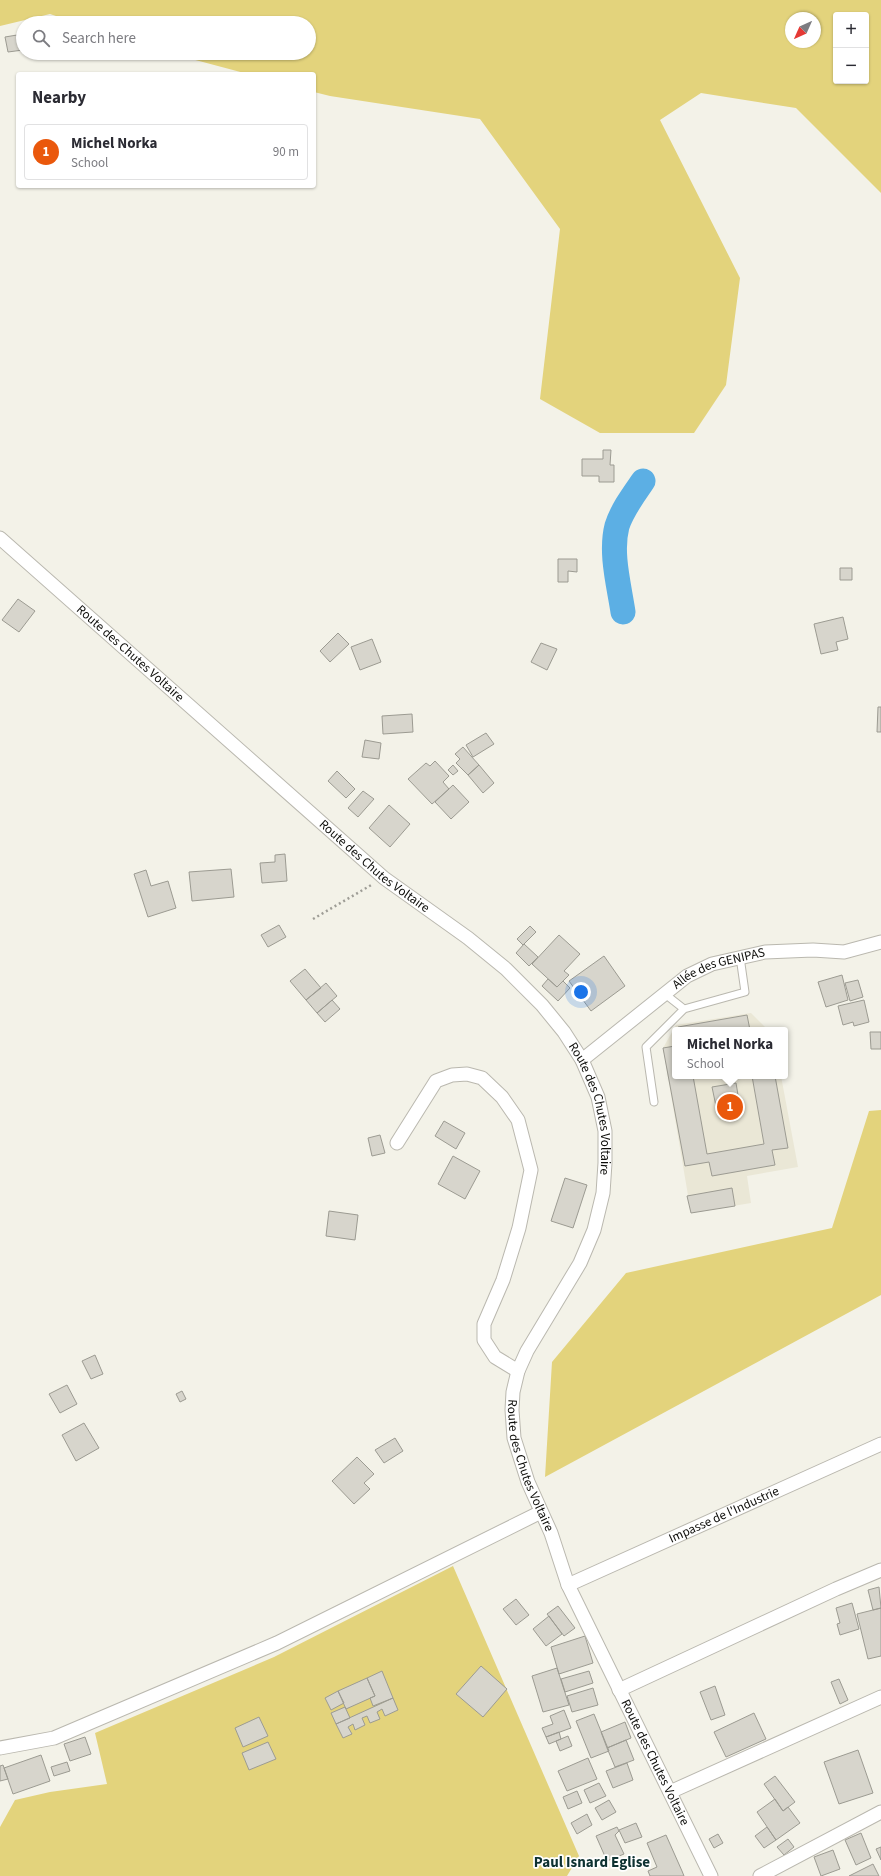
<!DOCTYPE html>
<html lang="en">
<head>
<meta charset="utf-8">
<style>
  :root { --surface:#fff; --page:#f2f2f3; --text:#2b2b33; --muted:#7c7c81; --line:#e1e1e2; --accent:#ea580c }
  body { margin:0; font-family:"Source Sans 3",sans-serif; background:var(--page); color:var(--text) }
  .controls { position:absolute; right:12px; top:12px; display:grid; overflow:hidden; border-radius:4px; box-shadow:0 1px 3px #0004 }
  .controls button { width:36px; height:36px; display:grid; place-items:center; padding:0; border:0; border-bottom:1px solid var(--line); background:var(--surface); color:var(--text); font:20px sans-serif }
  .compass { position:absolute; left:785px; top:12px; width:36px; height:36px; border-radius:50%; background:var(--surface); box-shadow:0 1px 3px #0004; rotate:225deg }
  .you { position:absolute; left:581px; top:992px; width:14px; height:14px; margin:-10px; border:3px solid #fff; border-radius:50%; background:#1a73e8; box-shadow:0 0 0 6px #1a73e833 }
  .badge { display:grid; place-items:center; width:26px; height:26px; border-radius:50%; background:var(--accent); color:#fff; font-size:13px; font-weight:700 }
  .pin { position:absolute; translate:-50% -50%; border:2px solid #fff; box-shadow:0 1px 4px #0006 }
  .popup { position:absolute; left:672px; top:1027px; width:116px; height:52px; box-sizing:border-box; display:grid; place-content:center; border-radius:4px; background:var(--surface); filter:drop-shadow(0 1px 3px #0005); font-size:13px; white-space:nowrap; color:var(--muted) }
  .popup b { font-size:15px; color:var(--text) }
  .popup::after { content:''; position:absolute; left:50%; top:100%; margin-left:-8px; border:8px solid transparent; border-top-color:var(--surface) }
  .list { margin:0; padding:0; list-style:none }
  h2 { display:flex; justify-content:space-between; align-items:center; height:52px; margin:0; padding:0 16px; font-size:17px }
  h2 small { font-size:13px; font-weight:400; color:var(--muted) }
  .list li { display:grid; grid-template-columns:26px 1fr auto; gap:12px; align-items:center; box-sizing:border-box; height:56px; margin:0 8px 8px; padding:0 8px; border:1px solid var(--line); border-radius:4px }
  .list b { display:block; font-size:15px; white-space:nowrap }
  .list p { margin:0; font-size:13px; white-space:nowrap; color:var(--muted) }
  .list em { font-size:13px; font-style:normal; color:var(--muted) }
  .icon { flex:none; width:22px; height:22px; fill:none; stroke:currentColor; stroke-width:2; stroke-linecap:round; stroke-linejoin:round }
  .map { position:relative; flex:none; width:881px; height:1876px; overflow:hidden }
  .search { position:absolute; background:var(--surface); box-shadow:0 1px 3px #0004; left:16px; top:16px; width:300px; height:44px; display:flex; align-items:center; gap:10px; box-sizing:border-box; padding:0 14px; border-radius:22px; color:var(--muted); font-size:15px }
  .panel { position:absolute; background:var(--surface); box-shadow:0 1px 3px #0004; left:16px; top:72px; width:300px; height:116px; border-radius:4px }
  .map>svg:first-child { display:block }
  .built { fill:#eae7d6 }
  .green { fill:#e3d37c; fill-rule:evenodd }
  .lines { fill:none; stroke-linecap:round; stroke-linejoin:round }
  .river { stroke:#5cafe4; stroke-width:25 }
  .building { fill:#d7d5cc; stroke:#9c9b92 }
  .service-casing { stroke:#bab8af; stroke-width:9 }
  .minor-casing { stroke:#bab8af; stroke-width:15 }
  .path { stroke:#9e9d96; stroke-width:2.5; stroke-dasharray:2 3; stroke-linecap:butt }
  .service { stroke:#fff; stroke-width:7 }
  .minor { stroke:#fff; stroke-width:13 }
  .labels { text-anchor:middle; dominant-baseline:central; stroke-width:3.5; stroke-linejoin:round; paint-order:stroke }
  .street-label { font-size:13px; fill:#0d0d0a; stroke:#fff }
  .quarter-label { font-size:15px; font-weight:bold; fill:#0d3131; stroke:#fff }
</style>
</head>
<body>
<div class="map">
<svg width="881" height="1876" viewBox="0 0 881 1876">
  <rect width="100%" height="100%" fill="#f3f2e8"/>
  <!-- built -->
  <path class="built" d="M 751,1013 L 767,1029 L 772,1030 L 675,1030 L 675,1076 L 781,1076 L 798,1167 L 747,1176 L 751,1203 L 691,1213 L 663,1048 L 676,1025 Z"/>
  <!-- green -->
  <path class="green" d="M 0,0 L 881,0 L 881,193 L 796,108 L 701,93 L 660,120 L 740,278 L 726,385 L 694,433 L 600,433 L 540,399 L 560,229 L 480,119 L 330,96 L 314,92 L 314,74 L 248,74 L 169,53 L 309,53 L 309,23 L 77,23 L 50,14 L 0,26 ZM 836,15 L 866,15 L 866,81 L 836,81 ZM 791,18 L 815,18 L 815,42 L 791,42 Z
    M 881,1110 L 881,1295 L 545,1477 L 552,1362 L 626,1273 L 832,1228 L 869,1111 Z
    M 453,1566 L 579,1856 L 567,1876 L 0,1876 L 0,1827 L 15,1800 L 50,1792 L 107,1784 L 95,1733 L 274,1657 Z"/>
  <g class="lines">
    <!-- river -->
    <path class="river" d="M 623,612 C 619,585 610,553 617,526 C 622,510 634,494 643,481"/>
  </g>
  <!-- building -->
  <path class="building" d="M 23,34 L 23,50 L 8,52 L 5,37 Z
    M 603,450 L 611,450 L 610,465 L 614,465 L 614,482 L 599,482 L 599,476 L 582,476 L 582,459 L 603,459 Z
    M 558,559 L 577,559 L 577,572 L 568,571 L 568,582 L 558,582 Z
    M 840,568 L 852,568 L 852,580 L 840,580 Z
    M 18,599 L 35,611 L 19,632 L 2,620 Z
    M 843,617 L 848,639 L 836,642 L 838,650 L 821,654 L 814,624 Z
    M 338,633 L 349,644 L 330,662 L 320,651 Z
    M 372,639 L 381,662 L 360,670 L 351,647 Z
    M 541,643 L 557,649 L 547,670 L 531,662 Z
    M 878,707 L 881,707 L 881,732 L 877,732 Z
    M 412,714 L 413,732 L 383,734 L 382,716 Z
    M 486,733 L 494,744 L 473,757 L 466,745 Z
    M 365,740 L 381,743 L 379,759 L 362,757 Z
    M 463,747 L 479,765 L 468,775 L 456,763 L 460,759 L 455,754 Z
    M 435,761 L 449,776 L 443,782 L 449,789 L 432,804 L 408,779 L 426,763 L 430,766 Z
    M 453,765 L 458,771 L 453,775 L 448,770 Z
    M 479,765 L 494,783 L 483,793 L 468,775 Z
    M 337,771 L 355,789 L 346,798 L 328,781 Z
    M 453,785 L 469,802 L 451,819 L 435,802 Z
    M 363,791 L 374,799 L 358,817 L 348,808 Z
    M 389,805 L 410,824 L 390,847 L 369,828 Z
    M 285,854 L 287,881 L 262,883 L 260,863 L 275,862 L 275,855 Z
    M 231,869 L 234,897 L 192,901 L 189,872 Z
    M 146,870 L 151,886 L 168,881 L 176,908 L 148,917 L 134,874 Z
    M 279,925 L 286,937 L 268,947 L 261,935 Z
    M 530,926 L 536,932 L 523,945 L 517,939 Z
    M 559,935 L 580,954 L 564,971 L 569,975 L 557,987 L 532,964 Z
    M 524,944 L 538,957 L 529,966 L 516,953 Z
    M 604,956 L 625,986 L 591,1011 L 569,981 Z
    M 305,969 L 321,988 L 306,1000 L 290,981 Z
    M 842,975 L 848,1000 L 826,1007 L 818,982 Z
    M 548,979 L 557,987 L 563,981 L 570,988 L 558,1001 L 542,986 Z
    M 858,980 L 863,997 L 850,1001 L 845,983 Z
    M 326,983 L 337,996 L 317,1013 L 306,1000 Z
    M 332,1000 L 340,1009 L 325,1022 L 317,1013 Z
    M 864,1000 L 869,1022 L 854,1026 L 853,1022 L 843,1025 L 838,1006 Z
    M 747,1015 L 750,1030 L 678,1030 L 678,1027 Z
    M 870,1032 L 881,1032 L 881,1049 L 871,1049 Z
    M 675,1046 L 675,1076 L 693,1076 L 707,1154 L 764,1144 L 752,1076 L 775,1076 L 788,1148 L 772,1150 L 775,1165 L 712,1176 L 709,1162 L 685,1166 L 663,1048 Z
    M 736,1083 L 740,1107 L 717,1111 L 712,1087 Z
    M 444,1121 L 465,1133 L 456,1149 L 435,1136 Z
    M 380,1135 L 385,1153 L 372,1156 L 368,1138 Z
    M 453,1156 L 480,1171 L 465,1199 L 438,1184 Z
    M 565,1178 L 587,1185 L 573,1228 L 551,1221 Z
    M 732,1188 L 735,1206 L 691,1213 L 687,1196 Z
    M 329,1211 L 358,1215 L 355,1240 L 326,1236 Z
    M 95,1355 L 103,1374 L 91,1379 L 82,1361 Z
    M 67,1385 L 77,1404 L 60,1413 L 49,1394 Z
    M 182,1391 L 186,1399 L 180,1402 L 176,1394 Z
    M 84,1423 L 99,1448 L 76,1461 L 62,1435 Z
    M 395,1438 L 403,1451 L 384,1463 L 375,1450 Z
    M 357,1457 L 374,1474 L 364,1483 L 370,1489 L 354,1504 L 332,1481 Z
    M 879,1587 L 881,1608 L 873,1610 L 868,1590 Z
    M 516,1599 L 529,1615 L 516,1625 L 503,1609 Z
    M 852,1603 L 859,1629 L 840,1635 L 837,1624 L 840,1623 L 836,1608 Z
    M 558,1606 L 575,1628 L 564,1636 L 547,1614 Z
    M 881,1608 L 881,1656 L 868,1659 L 857,1614 Z
    M 549,1616 L 562,1634 L 546,1646 L 533,1629 Z
    M 585,1636 L 593,1663 L 559,1674 L 551,1647 Z
    M 481,1666 L 507,1689 L 483,1717 L 456,1694 Z
    M 557,1668 L 569,1705 L 543,1712 L 532,1676 Z
    M 382,1671 L 393,1698 L 373,1706 L 370,1698 L 375,1696 L 367,1678 Z
    M 589,1671 L 593,1683 L 565,1692 L 561,1679 Z
    M 367,1678 L 375,1696 L 346,1709 L 338,1691 Z
    M 839,1679 L 848,1700 L 840,1704 L 831,1682 Z
    M 715,1686 L 725,1715 L 711,1720 L 700,1692 Z
    M 593,1688 L 598,1705 L 572,1712 L 567,1696 Z
    M 338,1691 L 344,1703 L 331,1710 L 325,1698 Z
    M 393,1698 L 398,1710 L 385,1716 L 382,1709 L 377,1712 L 380,1719 L 370,1723 L 367,1716 L 362,1718 L 365,1725 L 355,1730 L 353,1724 L 348,1727 L 352,1734 L 343,1738 L 336,1724 Z
    M 345,1707 L 350,1718 L 336,1724 L 331,1713 Z
    M 564,1710 L 571,1728 L 546,1737 L 542,1728 L 553,1724 L 550,1716 Z
    M 754,1713 L 766,1739 L 726,1757 L 714,1732 Z
    M 594,1714 L 609,1751 L 591,1758 L 576,1721 Z
    M 259,1717 L 268,1736 L 243,1747 L 235,1728 Z
    M 625,1722 L 631,1738 L 607,1748 L 601,1732 Z
    M 559,1732 L 561,1739 L 549,1744 L 546,1737 Z
    M 568,1736 L 572,1746 L 560,1751 L 556,1741 Z
    M 85,1737 L 91,1754 L 70,1761 L 64,1744 Z
    M 626,1740 L 634,1760 L 615,1767 L 607,1748 Z
    M 268,1742 L 276,1759 L 249,1770 L 242,1753 Z
    M 858,1750 L 873,1793 L 839,1804 L 824,1762 Z
    M 41,1755 L 50,1781 L 13,1794 L 4,1768 Z
    M 588,1758 L 597,1779 L 567,1791 L 558,1771 Z
    M 67,1762 L 70,1771 L 54,1776 L 51,1767 Z
    M 627,1763 L 633,1780 L 613,1788 L 606,1771 Z
    M 3,1765 L 8,1779 L 0,1781 L 0,1766 Z
    M 775,1776 L 795,1802 L 783,1811 L 764,1784 Z
    M 599,1783 L 606,1796 L 590,1803 L 584,1790 Z
    M 577,1791 L 582,1803 L 568,1809 L 563,1797 Z
    M 775,1799 L 783,1811 L 788,1807 L 800,1823 L 776,1840 L 757,1812 Z
    M 609,1800 L 616,1812 L 602,1820 L 595,1808 Z
    M 587,1814 L 592,1825 L 577,1834 L 571,1823 Z
    M 636,1823 L 642,1837 L 625,1843 L 619,1830 Z
    M 617,1827 L 619,1831 L 615,1835 L 624,1854 L 607,1861 L 596,1836 Z
    M 767,1827 L 776,1840 L 764,1848 L 755,1836 Z
    M 861,1833 L 871,1858 L 856,1865 L 845,1840 Z
    M 718,1834 L 723,1843 L 714,1848 L 709,1839 Z
    M 666,1835 L 682,1871 L 684,1876 L 650,1876 L 648,1871 L 657,1867 L 647,1843 Z
    M 788,1839 L 794,1847 L 784,1855 L 777,1847 Z
    M 881,1847 L 881,1860 L 876,1849 Z
    M 833,1850 L 840,1869 L 821,1876 L 814,1857 Z
    M 873,1864 L 879,1876 L 849,1876 Z"/>
  <g class="lines">
    <!-- service casing -->
    <g class="service-casing">
      <path id="service" d="M 665,994 L 684,1009 L 745,992 L 740,957
        M 654,1102 L 646,1047 L 684,1009"/>
    </g>
    <!-- minor casing -->
    <g class="minor-casing">
      <g id="minor">
        <path id="s1" d="M 0,538 L 384,878 L 468,938 L 506,969 L 542,1005 L 564,1032 L 582,1060 L 598,1097 L 605,1131 L 605,1163 L 603,1193 L 594,1230 L 580,1263 L 527,1351 L 518,1371 L 513,1392 L 512,1410 L 514,1438 L 528,1482 L 551,1533 L 568,1585 L 711,1876"/>
        <path id="s2" d="M 582,1060 L 687,976 L 712,964 L 765,952 L 813,950 L 844,952 L 881,942"/>
        <path d="M 397,1143 L 436,1081 L 452,1075 L 467,1074 L 482,1078 L 502,1097 L 518,1120 L 531,1170 L 519,1228 L 503,1280 L 484,1324 L 484,1340 L 495,1357 L 518,1371"/>
        <path id="s3" d="M 568,1585 L 881,1444"/>
        <path d="M 619,1690 L 836,1589 L 881,1570"/>
        <path d="M 0,1748 L 54,1738 L 277,1643 L 541,1512"/>
        <path d="M 670,1792 L 881,1697"/>
        <path d="M 760,1876 L 881,1812"/>
      </g>
    </g>
    <!-- path -->
    <path class="path" d="M 313,919 L 373,884"/>
    <!-- service -->
    <use href="#service" class="service"/>
    <!-- minor -->
    <use href="#minor" class="minor"/>
  </g>
  <g class="labels">
    <!-- street labels -->
    <g class="street-label">
      <text stroke="none"><textPath href="#s1" startOffset="174">Route des Chutes Voltaire</textPath></text>
      <text stroke="none"><textPath href="#s1" startOffset="498">Route des Chutes Voltaire</textPath></text>
      <text stroke="none"><textPath href="#s2" startOffset="167">Allée des GENIPAS</textPath></text>
      <text stroke="none"><textPath href="#s1" startOffset="834">Route des Chutes Voltaire</textPath></text>
      <text stroke="none"><textPath href="#s1" startOffset="1218">Route des Chutes Voltaire</textPath></text>
      <text stroke="none"><textPath href="#s3" startOffset="171">Impasse de l'Industrie</textPath></text>
      <text stroke="none"><textPath href="#s1" startOffset="1542">Route des Chutes Voltaire</textPath></text>
    </g>
    <!-- quarter labels -->
    <g class="quarter-label">
      <text x="592" y="1862">Paul Isnard Eglise</text>
    </g>
  </g>
</svg>
<div class="controls">
<button>+</button>
<button>−</button>
</div>
<svg class="compass" viewBox="-18 -18 36 36"><path d="M0-13l5 13h-10z" fill="#e53935"/><path d="M0 13l5-13h-10z" fill="#7c7c81"/></svg>
<div class="you"></div>
<div class="pin badge" style="left:730px;top:1107px">1</div>
<div class="popup"><b>Michel Norka</b>School</div>
<div class="search"><svg class="icon" aria-label="search" viewBox="0 0 24 24"><circle cx="10" cy="10" r="6"/><path d="M15 15l6 6"/></svg>Search here</div>
<section class="panel">
<h2>Nearby<small></small></h2>
<ul class="list">
<li><span class="badge">1</span><div><b>Michel Norka</b><p>School</p></div><em>90 m</em></li>
</ul>
</section>
</div>
</body>
</html>
